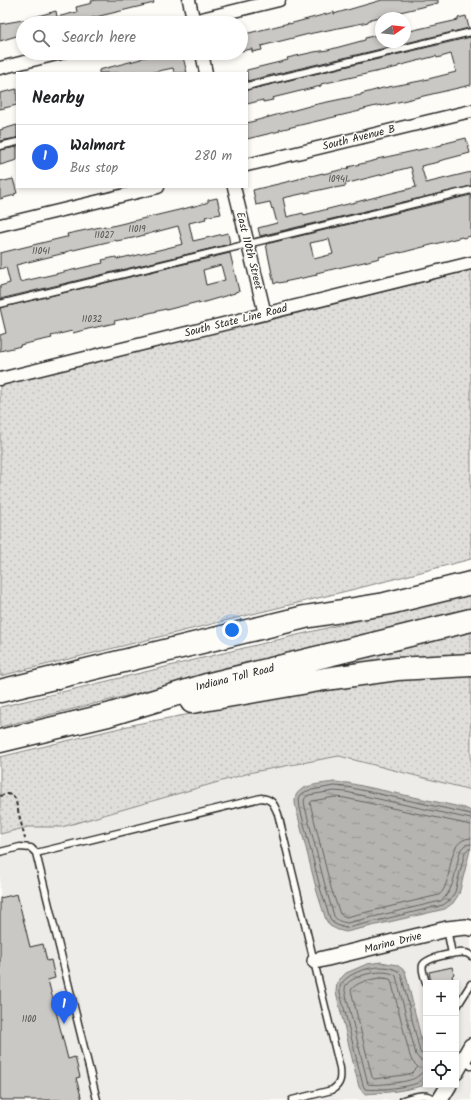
<!DOCTYPE html>
<html lang="en">
<head>
<meta charset="utf-8">
<style>
  :root { --surface:#fff; --page:#f6f6f6; --text:#202124; --muted:#757577; --line:#e0e0e0; --accent:#2563eb }
  body { margin:0; font-family:Kalam,sans-serif; background:var(--page); color:var(--text) }
  .controls { position:absolute; right:12px; bottom:12px; display:grid; overflow:hidden; border-radius:0px; box-shadow:0 2px 6px #0003 }
  .controls button { width:36px; height:36px; display:grid; place-items:center; padding:0; border:0; border-bottom:1px solid var(--line); background:var(--surface); color:var(--text); font:20px sans-serif }
  .compass { position:absolute; left:375px; top:12px; width:36px; height:36px; border-radius:50%; background:var(--surface); box-shadow:0 2px 6px #0003; rotate:76deg }
  .you { position:absolute; left:232px; top:630px; width:14px; height:14px; margin:-10px; border:3px solid #fff; border-radius:50%; background:#1a73e8; box-shadow:0 0 0 6px #1a73e833 }
  .badge { display:grid; place-items:center; width:26px; height:26px; border-radius:50%; background:var(--accent); color:#fff; font-size:13px; font-weight:700 }
  .pin { position:absolute; translate:-50% -33px; filter:drop-shadow(0 1px 2px #0008) }
  .pin::after { content:''; position:absolute; top:21px; width:14px; height:12px; background:inherit; clip-path:polygon(0 0,100% 0,50% 100%) }
  .list { margin:0; padding:0; list-style:none }
  h2 { display:flex; justify-content:space-between; align-items:center; height:52px; margin:0; padding:0 16px; font-size:17px }
  h2 small { font-size:13px; font-weight:400; color:var(--muted) }
  .list li { display:grid; grid-template-columns:26px 1fr auto; gap:12px; align-items:center; box-sizing:border-box; height:64px; padding:0 16px; border-top:1px solid var(--line) }
  .list b { display:block; font-size:15px; white-space:nowrap }
  .list p { margin:0; font-size:13px; white-space:nowrap; color:var(--muted) }
  .list em { font-size:13px; font-style:normal; color:var(--muted) }
  .icon { flex:none; width:22px; height:22px; fill:none; stroke:currentColor; stroke-width:2; stroke-linecap:round; stroke-linejoin:round }
  .map { position:relative; flex:none; width:471px; height:1100px; overflow:hidden }
  .search { position:absolute; background:var(--surface); box-shadow:0 2px 6px #0003; left:16px; top:16px; width:232px; height:44px; display:flex; align-items:center; gap:10px; box-sizing:border-box; padding:0 14px; border-radius:22px; color:var(--muted); font-size:15px }
  .panel { position:absolute; background:var(--surface); box-shadow:0 2px 6px #0003; left:16px; top:72px; width:232px; height:116px; border-radius:0px }
  .map>svg:first-child { display:block }
  .built { fill:#edece8; fill-rule:evenodd }
  .grass { fill:url(#grass-dots); stroke:#858482 }
  .water { fill:url(#water-ripples); stroke:#7e7d7b }
  .lines { fill:none; stroke-linecap:round; stroke-linejoin:round }
  .shore { stroke:#626261; stroke-width:1 }
  .building { fill:#c9c8c4; stroke:#2b2b2b; fill-rule:evenodd }
  .service-casing { stroke:#2b2b2b; stroke-width:9 }
  .minor-casing { stroke:#2b2b2b; stroke-width:15 }
  .tertiary-casing { stroke:#2b2b2b; stroke-width:18 }
  .motorway-casing { stroke:#2b2b2b; stroke-width:25 }
  .path { stroke:#2b2b2b; stroke-width:2; stroke-dasharray:4 3; stroke-linecap:butt }
  .service { stroke:#fdfcf7; stroke-width:6 }
  .minor { stroke:#fdfcf7; stroke-width:12 }
  .tertiary { stroke:#fdfcf7; stroke-width:15 }
  .motorway { stroke:#fdfcf7; stroke-width:22 }
  .labels { text-anchor:middle; dominant-baseline:central; stroke-width:3; stroke-linejoin:round; paint-order:stroke }
  .number-label { font-size:9px; fill:#525251 }
  .street-label { font-size:11px; fill:#2b2b2b; stroke:#fdfcf7 }
</style>
</head>
<body>
<div class="map">
<svg width="471" height="1100" viewBox="0 0 471 1100">
  <defs>
    <pattern id="grass-dots" width="8" height="8" patternUnits="userSpaceOnUse"><rect width="8" height="8" fill="#dfdeda"/><path d="M2 2h.1M6 6h.1" fill="none" stroke="#c0bfbb" stroke-width="1.8" stroke-linecap="round"/></pattern>
    <pattern id="water-ripples" width="26" height="14" patternUnits="userSpaceOnUse"><rect width="26" height="14" fill="#b5b4b1"/><path d="M2 4q2-2 4 0t4 0M15 11q2-2 4 0t4 0" fill="none" stroke="#939390"/></pattern>
  </defs>
  <rect width="100%" height="100%" fill="#fdfcf7"/>
  <filter id="ink" filterUnits="userSpaceOnUse"><feTurbulence type="fractalNoise" baseFrequency=".025" numOctaves="2"/><feDisplacementMap in="SourceGraphic" scale="8" xChannelSelector="R" yChannelSelector="G"/><feConvolveMatrix kernelMatrix="1 2 1 2 8 2 1 2 1" color-interpolation-filters="sRGB"/></filter>
  <g filter="url(#ink)">
    <!-- built -->
    <path class="built" d="M 339,756 L 471,790 L 471,1100 L 0,1100 L 0,834 L 28,827 L 62,827 L 253,772 ZM 426,983 L 456,983 L 456,1085 L 426,1085 Z"/>
    <!-- grass -->
    <path class="grass" d="M 471,270 L 471,559 L 367,586 L 0,676 L 0,385 Z
      M 471,593 L 471,611 L 0,727 L 0,707 Z
      M 471,632 L 471,655 L 354,666 L 354,660 Z
      M 471,675 L 471,790 L 339,756 L 253,772 L 62,827 L 28,827 L 0,834 L 0,757 L 136,724 L 294,695 L 370,682 Z"/>
    <!-- water -->
    <path class="water" d="M 334,782 L 348,783 L 465,808 L 471,811 L 471,846 L 459,894 L 453,903 L 445,909 L 346,932 L 338,930 L 330,926 L 326,920 L 317,892 L 296,808 C 295,805 295,802 295,799 C 297,784 323,784 334,782 Z
      M 381,962 L 397,965 L 405,971 L 426,1059 L 426,1079 L 422,1086 C 402,1091 384,1093 364,1094 L 359,1087 L 336,992 L 337,982 L 346,973 L 367,964 Z"/>
    <g class="lines">
      <!-- shore -->
      <path class="shore" d="M 471,814 L 347,787 L 334,786 L 307,791 L 303,793 L 300,796 L 299,799 L 300,808 L 321,891 L 330,918 L 333,923 L 339,926 L 347,928 L 443,905 L 450,900 L 455,892 L 465,852 L 468,849 L 471,849
        M 471,819 L 346,792 L 334,791 L 309,795 C 303,798 304,801 305,807 L 326,889 L 334,916 C 337,921 342,922 347,923 L 441,901 C 456,889 455,866 461,849 L 465,845 L 471,844
        M 471,825 L 345,798 L 335,797 L 312,801 L 310,803 L 331,888 L 340,914 L 346,917 L 439,895 C 455,882 444,839 471,838
        M 381,978 L 390,979 L 391,980 L 410,1056 L 412,1061 L 418,1067 L 412,1073 L 404,1075 L 374,1079 L 372,1077 L 351,990 C 356,982 371,979 381,978 Z
        M 426,1056 L 423,1055 L 420,1052 L 401,974 C 389,960 352,969 342,983 C 340,985 340,988 340,992 L 363,1085 L 365,1089 C 374,1091 412,1087 419,1082 C 422,1080 421,1078 426,1077
        M 426,1061 L 420,1060 L 416,1055 L 396,976 C 386,967 353,975 346,985 C 345,987 345,989 345,991 L 368,1084 C 375,1086 409,1082 415,1078 C 420,1075 420,1073 426,1072"/>
    </g>
    <!-- building -->
    <path class="building" d="M 97,0 L 153,0 L 154,3 L 75,22 L 75,23 L 24,23 L 23,20 L 56,11 L 57,17 L 77,12 L 76,7 L 92,3 L 91,1 Z
      M 382,0 L 438,0 L 438,3 L 371,19 L 368,21 L 368,22 L 313,33 L 261,46 L 262,50 L 252,52 L 252,49 L 241,51 L 241,35 L 289,23 L 289,24 L 334,12 L 334,14 L 337,13 Z
      M 466,16 L 469,28 L 247,81 L 247,70 L 288,60 L 287,58 L 314,52 L 328,50 L 365,40 L 365,38 L 381,34 L 381,42 L 405,42 L 405,32 L 458,20 L 458,18 Z
      M 23,20 L 23,34 L 0,41 L 0,24 Z
      M 471,37 L 471,85 L 415,98 L 381,106 L 380,105 L 360,110 L 360,111 L 279,130 L 280,131 L 247,139 L 247,123 L 313,105 L 361,95 L 361,94 L 383,88 L 420,81 L 456,72 L 451,54 L 437,58 L 436,56 L 398,66 L 398,67 L 321,84 L 321,86 L 272,98 L 273,100 L 263,102 L 263,100 L 247,104 L 247,90 Z
      M 166,53 L 182,53 L 187,73 L 174,73 L 173,68 L 149,73 L 99,73 L 99,70 L 141,59 L 141,58 Z
      M 17,89 L 17,105 L 0,109 L 0,93 Z
      M 17,125 L 17,138 L 0,141 L 0,130 Z
      M 466,138 L 470,153 L 439,161 L 439,162 L 421,166 L 426,183 L 471,172 L 471,186 L 260,236 L 258,228 L 277,223 L 273,208 L 272,209 L 270,202 L 256,205 L 253,190 L 299,179 L 299,178 L 310,175 L 311,176 L 323,173 L 323,174 L 349,168 L 348,167 L 377,160 L 377,159 L 442,145 L 442,144 ZM 411,167 L 416,187 L 304,215 L 303,213 L 287,217 L 283,198 L 333,187 L 334,188 L 346,186 L 345,184 L 360,180 Z
      M 17,147 L 17,160 L 0,165 L 0,150 Z
      M 13,179 L 17,193 L 14,194 L 15,195 L 0,199 L 0,182 Z
      M 471,195 L 471,236 L 463,238 L 462,237 L 400,253 L 400,252 L 379,257 L 380,258 L 364,262 L 316,273 L 317,275 L 279,283 L 278,282 L 274,284 L 266,244 ZM 329,239 L 333,254 L 314,259 L 310,243 Z
      M 217,198 L 221,214 L 205,217 L 206,219 L 189,223 L 193,241 L 228,233 L 230,244 L 0,299 L 0,286 L 10,283 L 6,267 L 0,269 L 0,253 L 66,237 L 68,237 L 67,234 L 105,226 L 105,227 L 108,227 L 187,208 L 206,203 L 208,202 L 208,200 ZM 178,226 L 183,244 L 130,257 L 130,256 L 117,259 L 116,257 L 102,260 L 103,263 L 20,282 L 16,265 L 65,253 L 65,252 L 116,240 L 116,241 L 133,238 Z
      M 230,253 L 239,291 L 235,292 L 235,293 L 198,304 L 198,302 L 166,310 L 166,309 L 145,314 L 145,315 L 114,321 L 115,323 L 88,329 L 73,333 L 72,331 L 51,336 L 52,338 L 20,345 L 21,346 L 0,351 L 0,335 L 6,333 L 0,308 ZM 221,265 L 225,280 L 206,285 L 203,270 Z
      M 17,894 L 30,947 L 43,944 L 47,961 L 51,960 L 55,978 L 48,980 L 68,1059 L 75,1057 L 80,1077 L 76,1078 L 82,1100 L 0,1100 L 0,898 Z
      M 452,967 L 454,974 L 452,976 L 454,983 L 431,983 L 429,972 Z"/>
    <g class="lines">
      <!-- service casing -->
      <g class="service-casing">
        <path id="service" d="M 247,86 L 471,32
          M 0,146 L 17,142
          M 0,304 L 471,190
          M 0,852 L 20,847 L 31,848 L 36,853 L 97,1100
          M 36,853 L 261,798 C 272,799 274,804 278,814 L 340,1068 C 341,1078 341,1084 332,1090 L 292,1100
          M 447,929 L 452,954
          M 426,983 C 425,978 421,969 423,965 C 427,957 457,952 465,953 C 468,953 469,954 471,956
          M 456,1008 L 471,984
          M 456,1055 L 471,1066
          M 403,1100 C 417,1096 424,1092 437,1100"/>
      </g>
      <!-- minor casing -->
      <g class="minor-casing">
        <path id="minor" d="M 189,0 L 194,23
          M 185,23 L 279,0
          M 202,53 L 206,73
          M 0,68 L 61,53
          M 247,165 L 471,111
          M 234,187 L 265,314
          M 0,225 L 158,187
          M 0,379 L 471,263"/>
      </g>
      <!-- tertiary casing -->
      <g class="tertiary-casing">
        <path id="tertiary" d="M 315,961 L 447,929 L 466,927 L 471,928
          M 456,1072 L 471,1046
          M 440,1100 L 449,1085"/>
      </g>
      <!-- motorway casing -->
      <g class="motorway-casing">
        <path id="motorway" d="M 0,691 L 305,617 L 385,604 L 471,583
          M 192,702 L 325,679 L 397,669 L 471,665
          M 0,741 L 108,715 L 210,684 L 471,620"/>
      </g>
      <!-- path -->
      <path class="path" d="M 0,796 L 7,794 L 12,795 L 15,798 L 25,839"/>
      <!-- service -->
      <use href="#service" class="service"/>
      <!-- minor -->
      <use href="#minor" class="minor"/>
      <!-- tertiary -->
      <use href="#tertiary" class="tertiary"/>
      <!-- motorway -->
      <use href="#motorway" class="motorway"/>
    </g>
  </g>
  <g class="labels">
    <!-- number labels -->
    <g class="number-label">
      <text x="338" y="179">10941</text>
      <text x="137" y="229">11019</text>
      <text x="104" y="235">11027</text>
      <text x="41" y="251">11041</text>
      <text x="92" y="319">11032</text>
      <text x="29" y="1019">1100</text>
    </g>
    <!-- street labels -->
    <g class="street-label">
      <text transform="translate(359 138) rotate(-14)">South Avenue B</text>
      <text transform="translate(249 251) rotate(76)">East 110th Street</text>
      <text transform="translate(236 321) rotate(-14)">South State Line Road</text>
      <text transform="translate(235 678) rotate(-14)">Indiana Toll Road</text>
      <text transform="translate(393 943) rotate(-14)">Marina Drive</text>
    </g>
  </g>
</svg>
<div class="controls">
<button>+</button>
<button>−</button>
<button><svg class="icon" aria-label="locate" viewBox="0 0 24 24"><circle cx="12" cy="12" r="6"/><path d="M12 2v4M12 18v4M2 12h4M18 12h4"/></svg></button>
</div>
<svg class="compass" viewBox="-18 -18 36 36"><path d="M0-13l5 13h-10z" fill="#e53935"/><path d="M0 13l5-13h-10z" fill="#757577"/></svg>
<div class="you"></div>
<div class="pin badge" style="left:64px;top:1024px">1</div>
<div class="search"><svg class="icon" aria-label="search" viewBox="0 0 24 24"><circle cx="10" cy="10" r="6"/><path d="M15 15l6 6"/></svg>Search here</div>
<section class="panel">
<h2>Nearby<small></small></h2>
<ul class="list">
<li><span class="badge">1</span><div><b>Walmart</b><p>Bus stop</p></div><em>280 m</em></li>
</ul>
</section>
</div>
</body>
</html>
